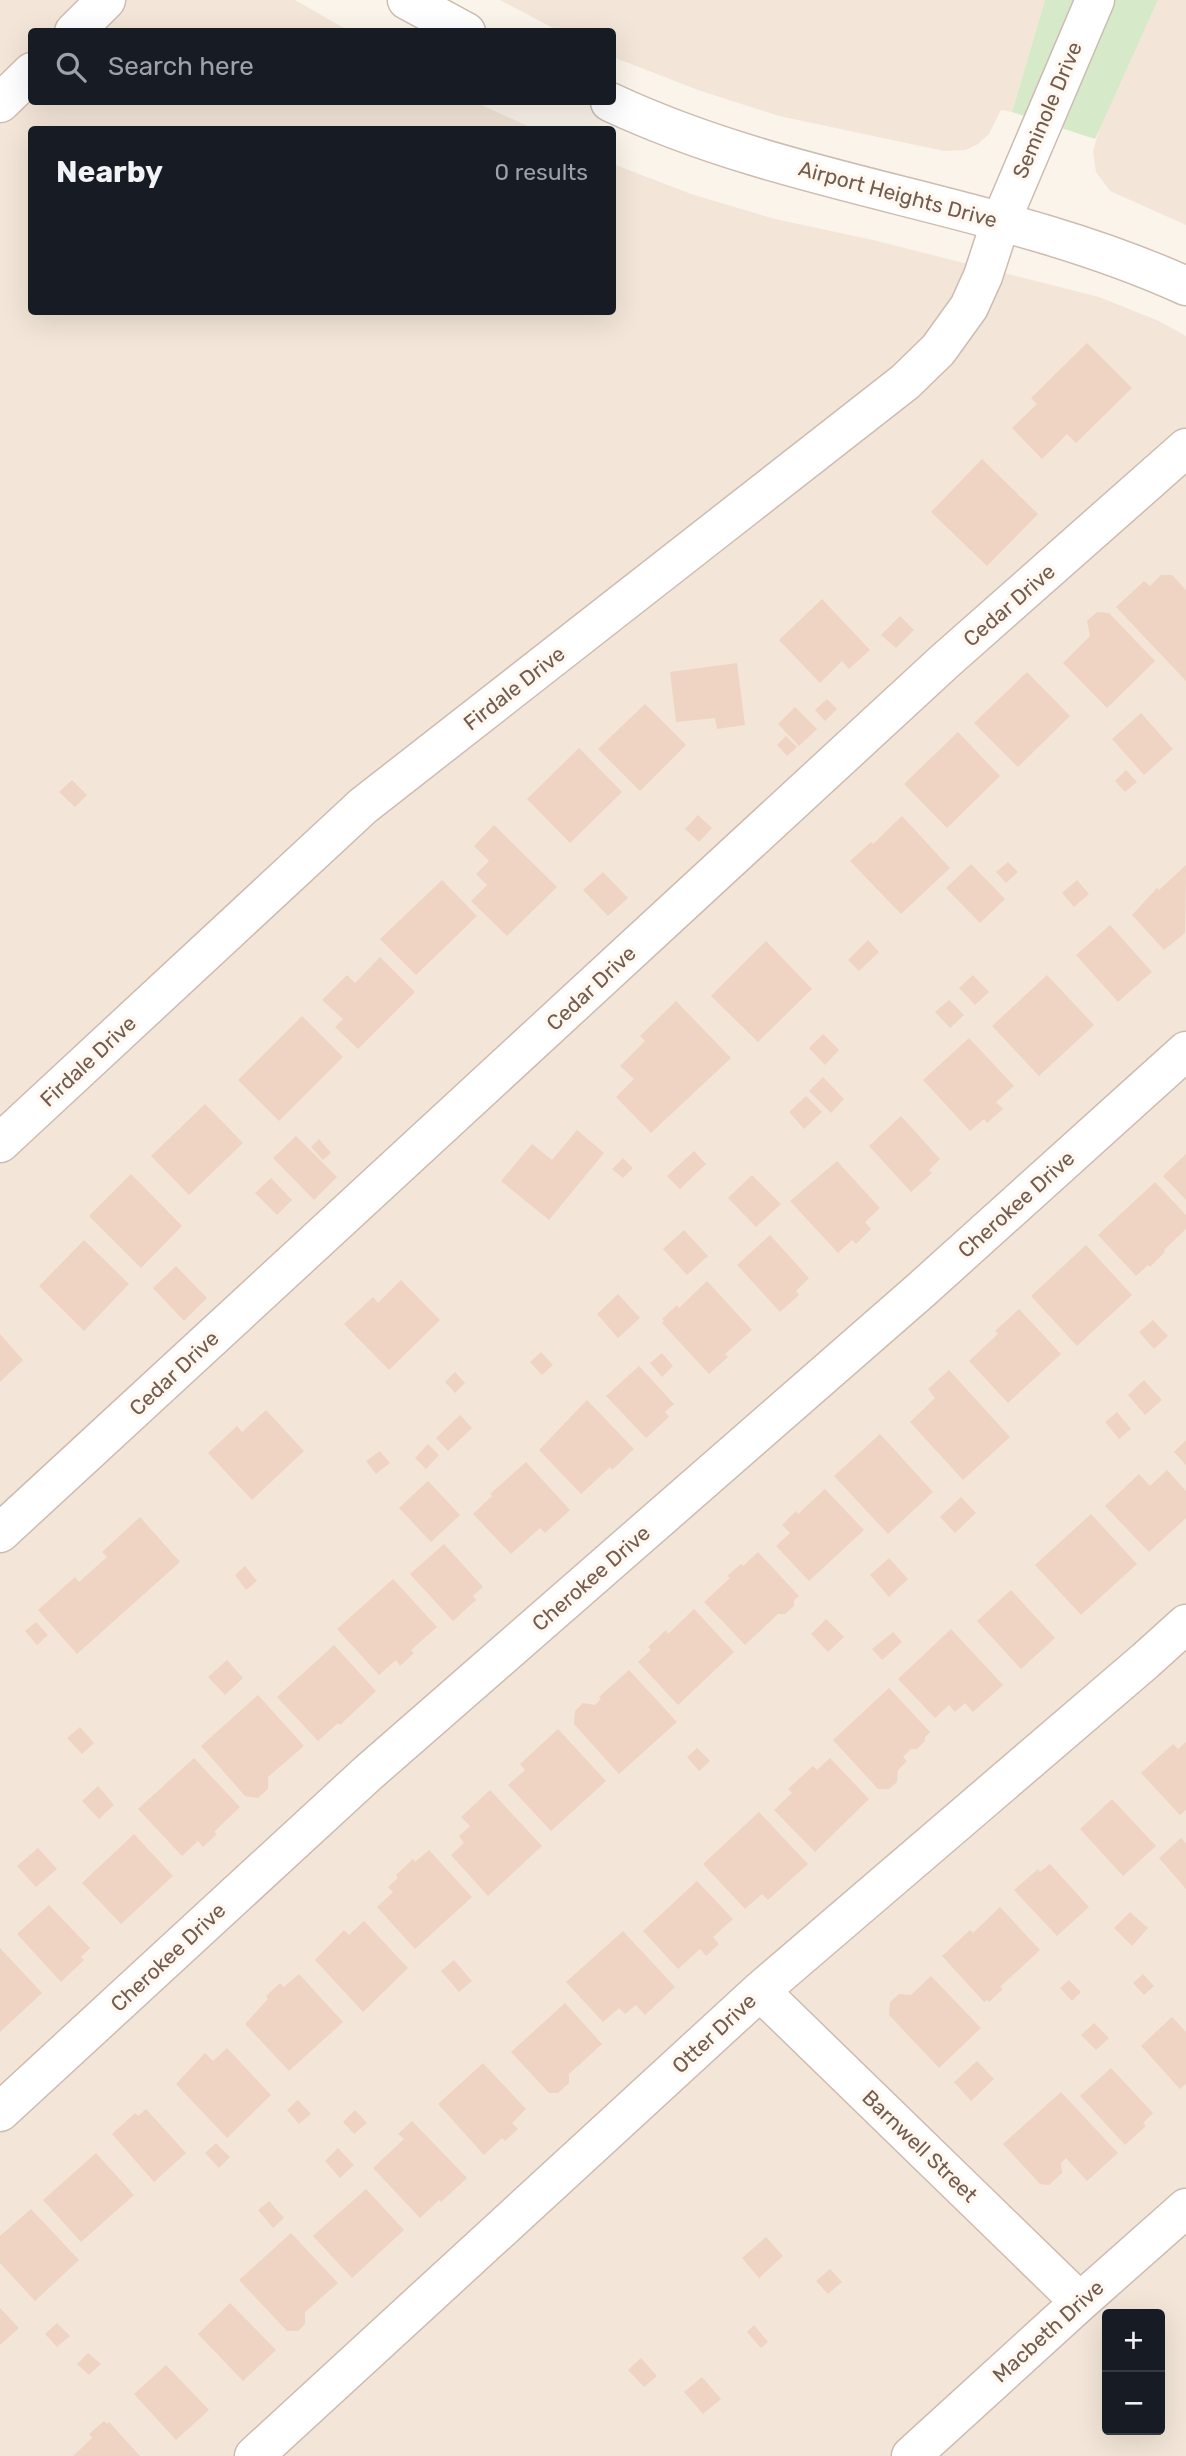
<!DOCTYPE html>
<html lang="en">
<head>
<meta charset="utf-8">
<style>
  :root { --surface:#171b24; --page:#20242c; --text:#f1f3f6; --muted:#9ea1a6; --line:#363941 }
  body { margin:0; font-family:Rubik,sans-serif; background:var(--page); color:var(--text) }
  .controls { position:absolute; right:21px; bottom:21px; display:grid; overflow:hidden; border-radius:7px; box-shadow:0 7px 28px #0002 }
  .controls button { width:63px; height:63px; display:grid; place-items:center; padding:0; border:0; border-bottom:2px solid var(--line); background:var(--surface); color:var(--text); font:35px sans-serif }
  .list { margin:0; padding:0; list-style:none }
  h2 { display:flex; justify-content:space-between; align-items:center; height:91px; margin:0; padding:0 28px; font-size:30px }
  h2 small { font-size:23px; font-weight:400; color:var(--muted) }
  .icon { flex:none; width:38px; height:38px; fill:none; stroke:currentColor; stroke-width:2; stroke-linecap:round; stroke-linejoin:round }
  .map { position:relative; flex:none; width:1186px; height:2456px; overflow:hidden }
  .search { position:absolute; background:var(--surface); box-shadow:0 7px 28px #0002; left:28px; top:28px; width:588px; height:77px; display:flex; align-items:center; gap:18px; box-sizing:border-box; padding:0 24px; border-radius:7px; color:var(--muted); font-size:26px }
  .panel { position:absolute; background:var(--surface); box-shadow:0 7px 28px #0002; left:28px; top:126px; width:588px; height:189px; border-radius:7px }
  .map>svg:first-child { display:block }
  .residential { fill:#f3e6d8; fill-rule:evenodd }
  .green { fill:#d6e9c8 }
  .building { fill:#efd3c3 }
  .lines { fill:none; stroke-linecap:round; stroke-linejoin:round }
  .minor-casing { stroke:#cdbcb0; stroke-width:41 }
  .tertiary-casing { stroke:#cdbcb0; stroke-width:41 }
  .minor { stroke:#fff; stroke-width:38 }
  .tertiary { stroke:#fff; stroke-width:38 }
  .labels { text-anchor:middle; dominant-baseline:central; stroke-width:7; stroke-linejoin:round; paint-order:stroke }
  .street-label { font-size:21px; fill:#755b4e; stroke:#fef8f0 }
</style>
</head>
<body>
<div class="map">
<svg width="1186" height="2456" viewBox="0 0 1186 2456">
  <rect width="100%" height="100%" fill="#fbf4ea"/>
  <!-- residential -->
  <path class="residential" d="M 0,0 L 295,0 L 349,31 L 32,32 L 32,102 L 475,102 L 534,129 L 32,130 L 32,312 L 612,312 L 613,164 L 691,194 L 775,219 L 873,240 L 1099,297 L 1159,321 L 1186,336 L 1186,2456 L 0,2456 ZM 1107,2314 L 1160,2314 L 1160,2430 L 1107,2430 Z
    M 500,0 L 1045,0 L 1012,112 L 1001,110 L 989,134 L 978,144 L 966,150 L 944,151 L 779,116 L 698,90 L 613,57 L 612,32 L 559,31 Z
    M 1158,0 L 1186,0 L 1186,225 L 1110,191 L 1096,172 L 1093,151 L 1100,126 Z"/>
  <!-- green -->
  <path class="green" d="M 1045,0 L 1158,0 L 1095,139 L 1012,112 Z"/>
  <!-- building -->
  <path class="building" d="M 1087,343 L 1132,388 L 1076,443 L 1067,434 L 1042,459 L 1012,428 L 1037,404 L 1031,398 Z
    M 982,459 L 1038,514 L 987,566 L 931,512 Z
    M 1161,575 L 1172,575 L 1186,590 L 1186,681 L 1116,607 L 1144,581 L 1150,586 Z
    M 822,599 L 870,650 L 849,669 L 842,661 L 820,683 L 779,640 Z
    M 1097,612 L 1109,613 L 1155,661 L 1107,708 L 1063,663 L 1090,636 L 1087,621 Z
    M 900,616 L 914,630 L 896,648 L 881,635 Z
    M 737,663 L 745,725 L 717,729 L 715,718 L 676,722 L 670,672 Z
    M 1027,672 L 1070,716 L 1018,767 L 974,723 Z
    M 827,699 L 837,709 L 825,721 L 815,710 Z
    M 645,704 L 686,745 L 640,791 L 598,749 Z
    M 795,707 L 817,729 L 799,746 L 778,724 Z
    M 1141,713 L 1173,749 L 1144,775 L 1112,739 Z
    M 958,732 L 1000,776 L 947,828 L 904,784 Z
    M 786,736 L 797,747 L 787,756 L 777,745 Z
    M 579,748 L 622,792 L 570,843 L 527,799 Z
    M 1126,770 L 1137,782 L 1125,792 L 1115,781 Z
    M 72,780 L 87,795 L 75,807 L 59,792 Z
    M 698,815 L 712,828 L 699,842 L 685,829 Z
    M 902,816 L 950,868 L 901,914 L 850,861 L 871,842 L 873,844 Z
    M 494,825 L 557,887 L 507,936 L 471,901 L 487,885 L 476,874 L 489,861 L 474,846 Z
    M 1008,862 L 1018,872 L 1006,883 L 996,872 Z
    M 971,864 L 1005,899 L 980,923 L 946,888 Z
    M 1186,865 L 1185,933 L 1164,950 L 1132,915 L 1157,888 L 1159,890 Z
    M 603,872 L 628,898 L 608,916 L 583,890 Z
    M 442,880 L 477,916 L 416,975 L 380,939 Z
    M 1077,880 L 1089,894 L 1074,907 L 1062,893 Z
    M 1110,925 L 1152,972 L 1118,1002 L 1076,955 Z
    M 868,940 L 879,952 L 859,971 L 848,960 Z
    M 766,941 L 812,989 L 758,1042 L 711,996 Z
    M 380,957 L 415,992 L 358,1049 L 335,1027 L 343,1019 L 322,1000 L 347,975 L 355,983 Z
    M 973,975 L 989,992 L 975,1005 L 959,988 Z
    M 1047,975 L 1094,1025 L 1039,1076 L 992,1026 Z
    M 949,1000 L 964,1015 L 950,1028 L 935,1012 Z
    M 676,1001 L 731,1058 L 651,1133 L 616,1097 L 634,1079 L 620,1066 L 645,1041 L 640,1036 Z
    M 302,1016 L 343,1057 L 279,1121 L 238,1080 Z
    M 823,1034 L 839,1050 L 825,1065 L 809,1048 Z
    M 969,1038 L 1014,1086 L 996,1102 L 1003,1109 L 987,1123 L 984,1119 L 970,1131 L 923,1080 Z
    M 823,1077 L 844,1099 L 831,1113 L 809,1091 Z
    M 806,1096 L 822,1112 L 804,1129 L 789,1112 Z
    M 205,1104 L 243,1143 L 189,1195 L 151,1156 Z
    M 901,1116 L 940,1159 L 929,1170 L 932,1173 L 911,1192 L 869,1146 Z
    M 577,1130 L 604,1153 L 549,1220 L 501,1181 L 532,1144 L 552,1160 Z
    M 296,1136 L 337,1177 L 314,1200 L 273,1158 Z
    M 319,1139 L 331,1153 L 323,1160 L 311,1147 Z
    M 694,1151 L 706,1164 L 680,1189 L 667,1176 Z
    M 1186,1154 L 1186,1200 L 1163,1176 Z
    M 623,1158 L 633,1168 L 623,1178 L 612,1169 Z
    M 837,1161 L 880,1208 L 865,1222 L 871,1229 L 856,1244 L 852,1240 L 838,1253 L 790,1201 Z
    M 131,1174 L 182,1226 L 141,1268 L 89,1216 Z
    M 752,1175 L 781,1204 L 756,1227 L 728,1198 Z
    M 271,1178 L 292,1200 L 277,1215 L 255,1193 Z
    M 1155,1182 L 1186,1215 L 1186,1229 L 1164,1250 L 1165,1252 L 1150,1267 L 1148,1265 L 1136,1276 L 1098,1235 Z
    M 684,1230 L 708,1256 L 687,1275 L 663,1249 Z
    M 770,1235 L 809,1278 L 796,1291 L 799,1295 L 780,1312 L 737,1265 Z
    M 84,1240 L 129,1284 L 84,1331 L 39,1286 Z
    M 1086,1245 L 1132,1295 L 1077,1346 L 1031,1296 Z
    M 176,1266 L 207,1298 L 184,1321 L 153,1288 Z
    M 401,1280 L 440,1320 L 389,1370 L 344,1324 L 373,1297 L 378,1303 Z
    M 707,1281 L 752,1330 L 725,1354 L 728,1357 L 709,1374 L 662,1323 L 664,1321 L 662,1319 L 677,1305 L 679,1308 Z
    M 618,1294 L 640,1318 L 618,1338 L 597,1314 Z
    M 1019,1309 L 1061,1354 L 1008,1403 L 969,1361 L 998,1334 L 995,1331 Z
    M 1153,1320 L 1168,1336 L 1154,1349 L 1139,1332 Z
    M 0,1334 L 23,1360 L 0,1382 Z
    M 541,1352 L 553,1365 L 542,1375 L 530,1362 Z
    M 662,1353 L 673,1366 L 662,1377 L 650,1363 Z
    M 639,1366 L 674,1404 L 665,1412 L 669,1417 L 646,1438 L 606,1396 Z
    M 949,1370 L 1010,1437 L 963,1480 L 910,1422 L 935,1398 L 928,1389 Z
    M 455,1372 L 465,1383 L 455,1393 L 445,1382 Z
    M 1144,1380 L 1162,1400 L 1145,1415 L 1128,1395 Z
    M 587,1400 L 634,1449 L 612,1470 L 610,1467 L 581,1494 L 539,1450 Z
    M 266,1410 L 304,1451 L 252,1500 L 208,1453 L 237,1426 L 242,1432 Z
    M 1117,1412 L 1131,1429 L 1119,1439 L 1105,1422 Z
    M 460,1415 L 472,1428 L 448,1451 L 436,1438 Z
    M 880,1434 L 933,1492 L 888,1534 L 834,1476 Z
    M 1186,1440 L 1186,1465 L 1174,1452 Z
    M 428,1444 L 439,1455 L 426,1469 L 415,1458 Z
    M 380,1451 L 390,1463 L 376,1474 L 366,1461 Z
    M 526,1462 L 570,1510 L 545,1533 L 540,1528 L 511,1554 L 473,1514 L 492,1496 L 490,1494 Z
    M 1167,1470 L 1186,1491 L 1186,1518 L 1149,1552 L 1105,1506 L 1139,1474 L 1150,1486 Z
    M 428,1481 L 460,1515 L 431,1542 L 399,1508 Z
    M 825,1489 L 864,1530 L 809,1581 L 776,1546 L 790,1533 L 782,1525 L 796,1511 L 798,1514 Z
    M 961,1497 L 976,1513 L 955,1533 L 940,1517 Z
    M 1091,1514 L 1137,1564 L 1081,1615 L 1035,1565 Z
    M 140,1517 L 180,1562 L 77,1654 L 38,1610 L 75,1577 L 79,1582 L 107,1557 L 102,1552 Z
    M 444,1544 L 483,1587 L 473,1596 L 476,1600 L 453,1621 L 410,1574 Z
    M 758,1552 L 799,1596 L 794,1600 L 794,1606 L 785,1614 L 778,1614 L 745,1645 L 704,1602 L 730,1578 L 727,1576 L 741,1564 L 743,1566 Z
    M 889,1558 L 908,1579 L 889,1597 L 870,1575 Z
    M 245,1566 L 257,1581 L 246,1590 L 235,1575 Z
    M 393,1579 L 437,1627 L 411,1650 L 414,1653 L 400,1666 L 396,1660 L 379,1675 L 337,1629 Z
    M 1011,1590 L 1055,1638 L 1021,1669 L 977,1621 Z
    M 694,1609 L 734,1652 L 678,1705 L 638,1662 L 651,1650 L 648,1647 L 666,1630 L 668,1634 Z
    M 826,1619 L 844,1637 L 828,1652 L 811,1634 Z
    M 36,1622 L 48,1635 L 37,1645 L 25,1631 Z
    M 951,1629 L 1003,1685 L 973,1712 L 965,1703 L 955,1712 L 949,1705 L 935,1718 L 898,1679 Z
    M 893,1632 L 902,1642 L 882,1660 L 872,1649 Z
    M 334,1645 L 376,1691 L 340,1725 L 338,1723 L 318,1741 L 277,1697 Z
    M 227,1660 L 243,1678 L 225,1695 L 208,1677 Z
    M 629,1670 L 677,1722 L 619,1774 L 574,1724 L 575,1711 L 583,1703 L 595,1705 L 601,1699 L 599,1697 Z
    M 889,1688 L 930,1732 L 925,1737 L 925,1741 L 917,1749 L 911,1749 L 903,1757 L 907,1761 L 898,1770 L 897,1782 L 889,1789 L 878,1789 L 833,1740 Z
    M 258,1695 L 304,1746 L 268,1777 L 268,1789 L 258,1798 L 245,1796 L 201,1746 Z
    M 80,1727 L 94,1743 L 82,1754 L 67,1738 Z
    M 558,1729 L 606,1781 L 551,1831 L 508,1785 L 525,1770 L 520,1764 Z
    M 1186,1742 L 1186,1810 L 1180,1815 L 1141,1773 L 1173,1744 L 1178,1749 Z
    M 697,1748 L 710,1761 L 699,1771 L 687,1757 Z
    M 194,1758 L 240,1807 L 214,1832 L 217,1834 L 203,1847 L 198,1841 L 182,1856 L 138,1809 Z
    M 830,1758 L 869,1799 L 815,1852 L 774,1810 L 792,1793 L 788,1789 L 813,1766 L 817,1770 Z
    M 98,1786 L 114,1805 L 99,1819 L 82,1801 Z
    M 490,1790 L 542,1846 L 488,1896 L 451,1855 L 464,1843 L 459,1836 L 470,1826 L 461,1817 Z
    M 1112,1799 L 1156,1846 L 1123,1876 L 1080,1829 Z
    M 759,1812 L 808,1864 L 768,1900 L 762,1894 L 745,1909 L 703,1864 Z
    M 134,1834 L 173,1876 L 121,1924 L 82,1883 Z
    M 1181,1838 L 1186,1843 L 1186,1889 L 1159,1858 Z
    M 38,1848 L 57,1869 L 36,1887 L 17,1866 Z
    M 429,1850 L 472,1897 L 415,1949 L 377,1907 L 393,1892 L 388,1887 L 398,1878 L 396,1875 L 413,1859 L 415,1862 Z
    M 1050,1864 L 1089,1907 L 1057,1936 L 1014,1890 L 1038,1869 L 1040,1872 Z
    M 697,1881 L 733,1919 L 713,1937 L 719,1944 L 706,1956 L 700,1949 L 678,1969 L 643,1931 Z
    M 49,1905 L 90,1948 L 81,1957 L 84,1960 L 61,1982 L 17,1934 Z
    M 1000,1907 L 1040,1950 L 1000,1987 L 1003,1989 L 989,2002 L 987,2000 L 984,2002 L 942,1956 L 970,1930 L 973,1933 Z
    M 1130,1912 L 1148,1928 L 1132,1946 L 1114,1928 Z
    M 364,1921 L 408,1968 L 363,2012 L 315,1960 L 344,1930 L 349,1935 Z
    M 623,1931 L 675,1987 L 645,2015 L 636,2005 L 625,2014 L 619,2008 L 603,2022 L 566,1982 Z
    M 0,1948 L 42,1993 L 0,2032 Z
    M 454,1960 L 472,1981 L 459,1992 L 441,1971 Z
    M 299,1974 L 343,2022 L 289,2071 L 245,2024 L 268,1999 L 266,1996 L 280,1983 L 284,1987 Z
    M 1143,1974 L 1154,1986 L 1144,1995 L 1133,1983 Z
    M 931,1976 L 981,2028 L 939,2068 L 889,2015 L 890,2002 L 899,1994 L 911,1995 Z
    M 1069,1980 L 1081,1992 L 1072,2001 L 1060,1988 Z
    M 565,2003 L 602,2044 L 569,2074 L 569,2083 L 558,2093 L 549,2093 L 511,2052 Z
    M 1172,2017 L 1186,2032 L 1186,2084 L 1180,2089 L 1141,2046 Z
    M 1094,2023 L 1109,2038 L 1096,2050 L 1081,2035 Z
    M 227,2048 L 271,2095 L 227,2138 L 176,2084 L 205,2053 L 213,2061 Z
    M 977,2061 L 994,2079 L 971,2101 L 954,2082 Z
    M 483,2063 L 526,2109 L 512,2123 L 518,2129 L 505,2141 L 502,2138 L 484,2155 L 438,2104 Z
    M 1111,2068 L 1153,2113 L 1143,2123 L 1146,2126 L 1125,2145 L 1080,2096 Z
    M 1061,2092 L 1118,2153 L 1087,2181 L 1066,2158 L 1061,2163 L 1062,2173 L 1049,2185 L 1040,2184 L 1003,2144 Z
    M 298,2100 L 311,2114 L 299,2124 L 287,2110 Z
    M 146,2109 L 186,2153 L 154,2182 L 112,2134 L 135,2113 L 138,2116 Z
    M 355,2110 L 367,2123 L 354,2134 L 343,2122 Z
    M 412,2121 L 467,2178 L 441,2202 L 439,2200 L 420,2218 L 373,2168 L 404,2139 L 398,2134 Z
    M 216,2143 L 230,2157 L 219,2168 L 205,2153 Z
    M 338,2148 L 354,2165 L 340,2178 L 325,2161 Z
    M 96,2153 L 134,2195 L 81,2242 L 43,2200 Z
    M 366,2189 L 404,2230 L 352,2278 L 313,2236 Z
    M 269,2201 L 284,2218 L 273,2228 L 258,2210 Z
    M 31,2209 L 79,2260 L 35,2301 L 0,2263 L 0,2236 Z
    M 291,2233 L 338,2283 L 305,2312 L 305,2324 L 298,2331 L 287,2331 L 239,2280 Z
    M 766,2237 L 783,2256 L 759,2278 L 742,2258 Z
    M 830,2269 L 842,2282 L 828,2294 L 816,2281 Z
    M 230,2303 L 276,2350 L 243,2381 L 198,2334 Z
    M 0,2308 L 19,2328 L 0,2345 Z
    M 57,2323 L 70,2336 L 57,2347 L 45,2334 Z
    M 754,2325 L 768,2342 L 761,2348 L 747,2332 Z
    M 88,2353 L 101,2364 L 89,2375 L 77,2364 Z
    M 641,2358 L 657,2376 L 644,2387 L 628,2370 Z
    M 166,2365 L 209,2410 L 176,2440 L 134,2394 Z
    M 702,2377 L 721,2399 L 703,2414 L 684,2392 Z
    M 104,2421 L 107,2424 L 109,2422 L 140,2456 L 73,2456 L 92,2438 L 89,2434 Z"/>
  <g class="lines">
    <!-- minor casing -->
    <g class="minor-casing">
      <path id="minor" d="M 74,32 L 106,0
        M 0,103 L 32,72
        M 0,1143 L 363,806 L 905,382 L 938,350 L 969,307 L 983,276 L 1001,221 L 1095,0
        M 0,1533 L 945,661 L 1186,448
        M 760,1991 L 1080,2302
        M 0,2112 L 368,1773 L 921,1290 L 1186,1051
        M 254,2456 L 760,1991 L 1145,1661 L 1186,1624
        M 911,2456 L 1080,2302 L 1186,2208"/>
    </g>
    <!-- tertiary casing -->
    <g class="tertiary-casing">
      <path id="tertiary" d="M 407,0 L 466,32
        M 610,102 C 793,188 1001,202 1186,286"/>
    </g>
    <!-- minor -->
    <use href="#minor" class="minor"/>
    <!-- tertiary -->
    <use href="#tertiary" class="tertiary"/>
  </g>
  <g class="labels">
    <!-- street labels -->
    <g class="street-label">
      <text transform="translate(1047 110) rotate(-67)">Seminole Drive</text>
      <text transform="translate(898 194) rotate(15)">Airport Heights Drive</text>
      <text transform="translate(1009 605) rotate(-41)">Cedar Drive</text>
      <text transform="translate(514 688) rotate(-38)">Firdale Drive</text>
      <text transform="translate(591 988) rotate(-43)">Cedar Drive</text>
      <text transform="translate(88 1061) rotate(-43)">Firdale Drive</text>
      <text transform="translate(1016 1204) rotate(-42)">Cherokee Drive</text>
      <text transform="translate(174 1373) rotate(-43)">Cedar Drive</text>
      <text transform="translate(591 1578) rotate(-41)">Cherokee Drive</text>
      <text transform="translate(168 1957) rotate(-43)">Cherokee Drive</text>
      <text transform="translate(714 2033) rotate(-43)">Otter Drive</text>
      <text transform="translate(920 2146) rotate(44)">Barnwell Street</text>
      <text transform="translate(1048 2331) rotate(-42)">Macbeth Drive</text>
    </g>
  </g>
</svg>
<div class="controls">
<button>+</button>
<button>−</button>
</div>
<div class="search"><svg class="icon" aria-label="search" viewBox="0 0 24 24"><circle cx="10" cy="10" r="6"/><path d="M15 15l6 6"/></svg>Search here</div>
<section class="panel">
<h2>Nearby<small>0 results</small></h2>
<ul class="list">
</ul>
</section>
</div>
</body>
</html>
